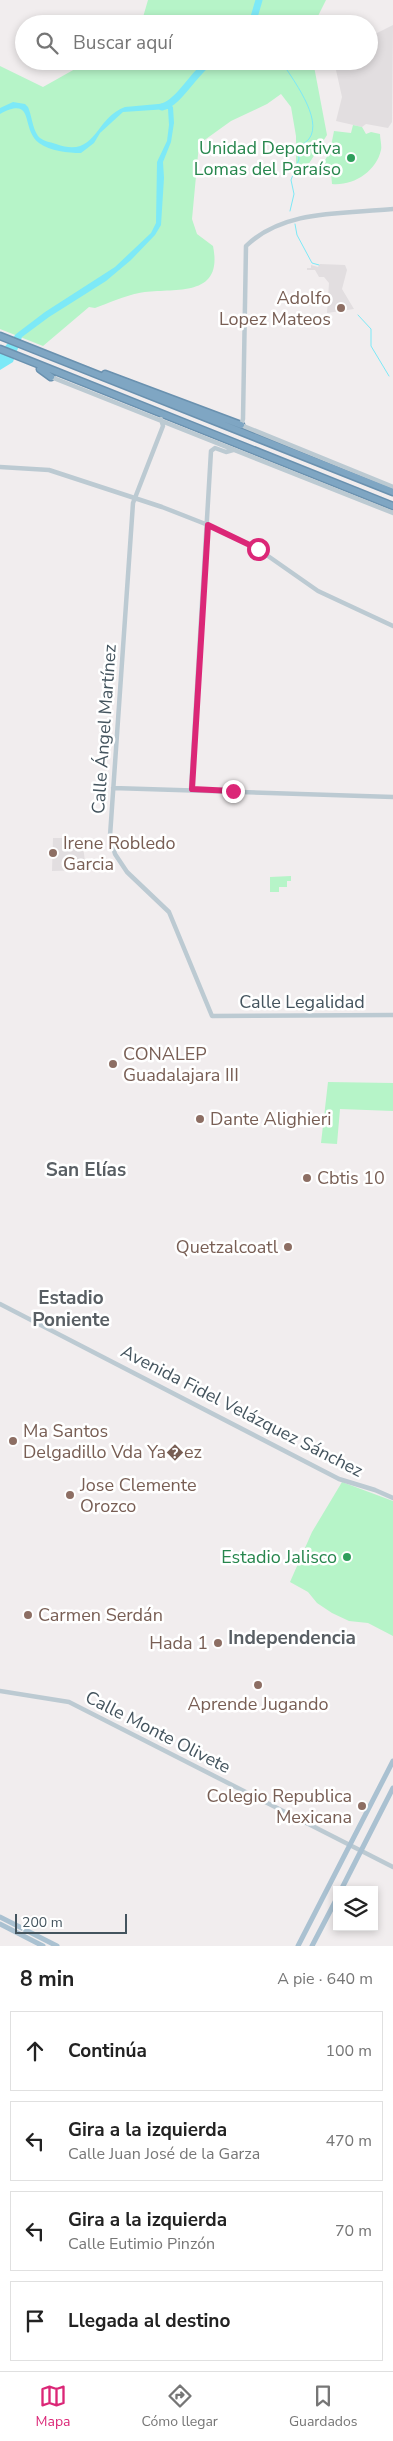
<!DOCTYPE html>
<html lang="es">
<head>
<meta charset="utf-8">
<style>
  :root { --surface:#fff; --page:#f2f2f2; --text:#222; --muted:#767676; --line:#e0e0e0; --accent:#db2777 }
  body { margin:0; font-family:"Nunito Sans",sans-serif; background:var(--page); color:var(--text) }
  .controls { position:absolute; right:15px; bottom:15px; display:grid; overflow:hidden; border-radius:0px; box-shadow:0 2px 8px #0003 }
  .controls button { width:45px; height:45px; display:grid; place-items:center; padding:0; border:0; border-bottom:1px solid var(--line); background:var(--surface); color:var(--text); font:25px sans-serif }
  .scale { position:absolute; left:15px; bottom:12px; width:112px; box-sizing:border-box; padding-left:5px; border:2px solid #44545e; border-top:0; font-size:14px; line-height:18px; white-space:nowrap; color:#44545e; -webkit-text-stroke:4px #fff; paint-order:stroke }
  .stop { position:absolute; width:15px; height:15px; margin:-11px; border:4px solid #db2777; border-radius:50%; background:#fff }
  .stop.end { background:#db2777; border-color:#fff; box-shadow:0 1px 5px #0008 }
  .list { margin:0; padding:0; list-style:none }
  h2 { display:flex; justify-content:space-between; align-items:center; height:65px; margin:0; padding:0 20px; font-size:21px }
  h2 small { font-size:16px; font-weight:400; color:var(--muted) }
  .list li { display:grid; grid-template-columns:32px 1fr auto; gap:15px; align-items:center; box-sizing:border-box; height:80px; margin:0 10px 10px; padding:0 10px; border:1px solid var(--line); border-radius:0px }
  .list b { display:block; font-size:19px; white-space:nowrap }
  .list p { margin:0; font-size:16px; white-space:nowrap; color:var(--muted) }
  .list em { font-size:16px; font-style:normal; color:var(--muted) }
  .icon { flex:none; width:28px; height:28px; fill:none; stroke:currentColor; stroke-width:2; stroke-linecap:round; stroke-linejoin:round }
  .map { position:relative; flex:none; width:393px; height:1946px; overflow:hidden }
  .search { position:absolute; background:var(--surface); box-shadow:0 2px 8px #0003; left:15px; right:15px; top:15px; height:55px; display:flex; align-items:center; gap:12px; box-sizing:border-box; padding:0 18px; border-radius:28px; color:var(--muted); font-size:19px }
  .sheet { height:425px; background:var(--surface) }
  nav { display:flex; justify-content:space-around; align-items:center; box-sizing:border-box; height:70px; border-top:1px solid var(--line); background:var(--surface); font-size:14px; color:var(--muted) }
  nav a { display:grid; justify-items:center; gap:2px }
  nav .on { color:var(--accent) }
  .map>svg:first-child { display:block }
  .education { fill:#e2dee0 }
  .green { fill:#b6f4c8 }
  .water { fill:#7de9f7 }
  .lines { fill:none; stroke-linecap:round; stroke-linejoin:round }
  .stream { stroke:#7de9f7; stroke-width:1 }
  .river { stroke:#7de9f7; stroke-width:7 }
  .highway-casing { stroke:#6a91af; stroke-width:9 }
  .minor { stroke:#bccad2; stroke-width:4.5 }
  .major { stroke:#aac1d1; stroke-width:5 }
  .highway { stroke:#7fa6c3; stroke-width:6 }
  .route { stroke:#db2777; stroke-width:6 }
  .leisure-dot { fill:#2e9e5b; stroke:#fff; stroke-width:2 }
  .education-dot { fill:#8d6e63; stroke:#fff; stroke-width:2 }
  .labels { text-anchor:middle; dominant-baseline:central; stroke-width:5; stroke-linejoin:round; paint-order:stroke }
  .leisure-label { font-size:18px; fill:#27864d; stroke:#fff; text-anchor:end }
  .education-label { font-size:18px; fill:#785e54; stroke:#fff; text-anchor:start }
  .street-label { font-size:18px; fill:#44545e; stroke:#fff }
  .neighbourhood-label { font-size:19px; font-weight:bold; fill:#595f64; stroke:#fff }
</style>
</head>
<body>
<div class="map">
<svg width="393" height="1946" viewBox="0 0 393 1946">
  <rect width="100%" height="100%" fill="#f1edee"/>
  <!-- education -->
  <path class="education" d="M 393,25 L 392,122 L 388,128 L 366,124 L 362,127 L 336,121 L 342,97 L 334,61 L 369,61 L 369,37 Z
    M 320,264 L 345,265 L 347,270 L 342,289 L 354,309 L 327,313 L 329,283 L 324,277 L 319,277 L 315,270 L 307,270 L 307,268 L 311,268 L 311,265 L 318,267 Z
    M 53,838 L 82,838 L 86,870 L 52,871 Z"/>
  <!-- green -->
  <path class="green" d="M 148,0 L 326,0 L 314,24 L 141,24 Z
    M 104,61 L 313,61 L 327,135 L 303,173 L 301,167 L 296,172 L 296,136 L 291,107 L 281,94 L 267,104 L 231,121 L 199,144 L 192,219 L 197,234 L 213,246 C 224,300 173,287 139,293 C 124,296 109,303 95,308 L 89,307 L 43,346 L 0,329 L 0,66 L 43,87 L 75,69 Z
    M 353,125 L 362,127 L 366,134 L 371,132 L 380,134 C 380,139 382,145 381,150 C 376,172 353,186 332,184 L 331,173 L 323,164 L 330,151 L 334,131 L 351,133 Z
    M 291,876 L 291,881 L 287,881 L 287,887 L 279,887 L 279,892 L 270,892 L 270,877 Z
    M 328,1082 L 393,1083 L 393,1111 L 340,1109 L 337,1144 L 321,1143 Z
    M 342,1482 L 393,1501 L 393,1636 L 368,1623 L 349,1621 L 332,1613 L 317,1603 L 308,1592 L 290,1582 L 312,1532 Z"/>
  <!-- water -->
  <path class="water" d="M 13,102 L 25,104 L 28,107 C 32,116 32,127 38,136 C 42,141 50,142 56,144 C 97,159 94,118 125,107 L 169,103 L 173,107 L 174,123 L 171,142 L 163,162 L 164,178 L 161,225 L 155,235 L 131,260 L 106,281 L 49,317 L 22,337 L 13,362 L 0,370 L 0,352 L 16,334 L 45,312 L 115,267 L 151,233 L 156,223 L 157,162 L 167,141 L 169,125 L 168,109 L 123,112 L 100,133 L 94,143 L 81,153 C 68,153 50,151 39,143 C 20,129 36,95 0,114 L 0,108 Z"/>
  <g class="lines">
    <!-- stream -->
    <path class="stream" d="M 281,61 C 291,77 324,119 309,139 C 306,142 302,145 298,148 L 299,159 L 291,180 L 294,194 L 290,211
      M 295,224 L 297,235 L 312,263 L 319,265
      M 358,315 L 371,329 L 371,346 L 389,376"/>
    <!-- river -->
    <path class="river" d="M 252,24 L 259,0
      M 162,107 C 179,103 194,72 211,61"/>
    <!-- highway casing -->
    <g class="highway-casing">
      <path id="highway" d="M 0,336 L 393,492
        M 0,349 L 393,506
        M 40,369 L 51,377
        M 105,374 L 241,425"/>
    </g>
    <!-- minor -->
    <path class="minor" d="M 393,209 C 344,214 284,209 246,246 L 243,419 L 241,425 L 393,487
      M 51,377 L 393,513
      M 161,419 L 163,426 L 133,503 L 110,836 L 115,854 L 127,872 L 169,912 L 212,1016 L 393,1015
      M 0,467 L 49,470 L 162,507 L 208,525 L 258,549 L 318,591 L 393,626
      M 113,788 L 393,797
      M 191,789 L 211,451 L 215,448 L 226,452 L 233,450
      M 0,1304 L 339,1479 L 375,1490 L 393,1498
      M 0,1691 L 69,1702 L 393,1867"/>
    <!-- major -->
    <path class="major" d="M 341,1890 L 393,1788
      M 0,1917 L 57,1946
      M 0,1924 L 43,1946
      M 298,1946 L 393,1761
      M 312,1946 L 337,1898"/>
    <!-- highway -->
    <use href="#highway" class="highway"/>
  </g>
  <g class="lines">
    <!-- route -->
    <path class="route" d="M 233,791 L 192,789 L 208,525 L 258,549"/>
  </g>
  <!-- markers -->
  <g class="leisure-dot">
    <circle cx="351" cy="158" r="5"/>
    <circle cx="347" cy="1557" r="5"/>
  </g>
  <g class="education-dot">
    <circle cx="341" cy="308" r="5"/>
    <circle cx="53" cy="853" r="5"/>
    <circle cx="113" cy="1064" r="5"/>
    <circle cx="200" cy="1119" r="5"/>
    <circle cx="307" cy="1178" r="5"/>
    <circle cx="288" cy="1247" r="5"/>
    <circle cx="13" cy="1441" r="5"/>
    <circle cx="70" cy="1495" r="5"/>
    <circle cx="28" cy="1615" r="5"/>
    <circle cx="218" cy="1643" r="5"/>
    <circle cx="258" cy="1685" r="5"/>
    <circle cx="362" cy="1806" r="5"/>
  </g>
  <g class="labels">
    <!-- leisure labels -->
    <g class="leisure-label">
      <text x="341" y="148">Unidad Deportiva<tspan x="341" dy="21">Lomas del Paraíso</tspan></text>
      <text x="337" y="1557">Estadio Jalisco</text>
    </g>
    <!-- education labels -->
    <g class="education-label">
      <text x="331" y="298" text-anchor="end">Adolfo<tspan x="331" dy="21">Lopez Mateos</tspan></text>
      <text x="63" y="843">Irene Robledo<tspan x="63" dy="21">Garcia</tspan></text>
      <text x="123" y="1054">CONALEP<tspan x="123" dy="21">Guadalajara III</tspan></text>
      <text x="210" y="1119">Dante Alighieri</text>
      <text x="317" y="1178">Cbtis 10</text>
      <text x="278" y="1247" text-anchor="end">Quetzalcoatl</text>
      <text x="23" y="1431">Ma Santos<tspan x="23" dy="21">Delgadillo Vda Ya�ez</tspan></text>
      <text x="80" y="1485">Jose Clemente<tspan x="80" dy="21">Orozco</tspan></text>
      <text x="38" y="1615">Carmen Serdán</text>
      <text x="208" y="1643" text-anchor="end">Hada 1</text>
      <text x="258" y="1704" text-anchor="middle">Aprende Jugando</text>
      <text x="352" y="1796" text-anchor="end">Colegio Republica<tspan x="352" dy="21">Mexicana</tspan></text>
    </g>
    <!-- street labels -->
    <g class="street-label">
      <text transform="translate(104 729) rotate(-86)">Calle Ángel Martínez</text>
      <text x="302" y="1002">Calle Legalidad</text>
      <text transform="translate(242 1411) rotate(27)">Avenida Fidel Velázquez Sánchez</text>
      <text transform="translate(158 1732) rotate(27)">Calle Monte Olivete</text>
    </g>
    <!-- neighbourhood labels -->
    <g class="neighbourhood-label">
      <text x="86" y="1170">San Elías</text>
      <text x="71" y="1298">Estadio<tspan x="71" dy="22">Poniente</tspan></text>
      <text x="292" y="1638">Independencia</text>
    </g>
  </g>
</svg>
<div class="controls">
<button><svg class="icon" aria-label="layers" viewBox="0 0 24 24"><path d="M12 4l9 5-9 5-9-5zM3 14l9 5 9-5"/></svg></button>
</div>
<div class="scale">200 m</div>
<div class="stop" style="left:258px;top:549px"></div>
<div class="stop end" style="left:233px;top:791px"></div>
<div class="search"><svg class="icon" aria-label="search" viewBox="0 0 24 24"><circle cx="10" cy="10" r="6"/><path d="M15 15l6 6"/></svg>Buscar aquí</div>
</div>
<section class="sheet">
<h2>8 min<small>A pie · 640 m</small></h2>
<ul class="list">
<li><svg class="icon" aria-label="ahead" viewBox="0 0 24 24"><path d="M12 20V5M6 11l6-6 6 6"/></svg><div><b>Continúa</b></div><em>100 m</em></li>
<li><svg class="icon" aria-label="left" viewBox="0 0 24 24"><path d="M17 20v-9H6M10 6l-5 5 5 5"/></svg><div><b>Gira a la izquierda</b><p>Calle Juan José de la Garza</p></div><em>470 m</em></li>
<li><svg class="icon" aria-label="left" viewBox="0 0 24 24"><path d="M17 20v-9H6M10 6l-5 5 5 5"/></svg><div><b>Gira a la izquierda</b><p>Calle Eutimio Pinzón</p></div><em>70 m</em></li>
<li><svg class="icon" aria-label="arrive" viewBox="0 0 24 24"><path d="M6 21V4h12l-3 4 3 4H6"/></svg><div><b>Llegada al destino</b></div></li>
</ul>
</section>
<nav>
<a class="on"><svg class="icon" aria-label="map" viewBox="0 0 24 24"><path d="M3 6l6-2 6 2 6-2v14l-6 2-6-2-6 2zM9 4v14M15 6v14"/></svg>Mapa</a>
<a><svg class="icon" aria-label="directions" viewBox="0 0 24 24"><path d="M12 3l9 9-9 9-9-9zM9 14v-3h6M13 9l2 2-2 2"/></svg>Cómo llegar</a>
<a><svg class="icon" aria-label="saved" viewBox="0 0 24 24"><path d="M7 4h10v16l-5-4-5 4z"/></svg>Guardados</a>
</nav>
</body>
</html>
